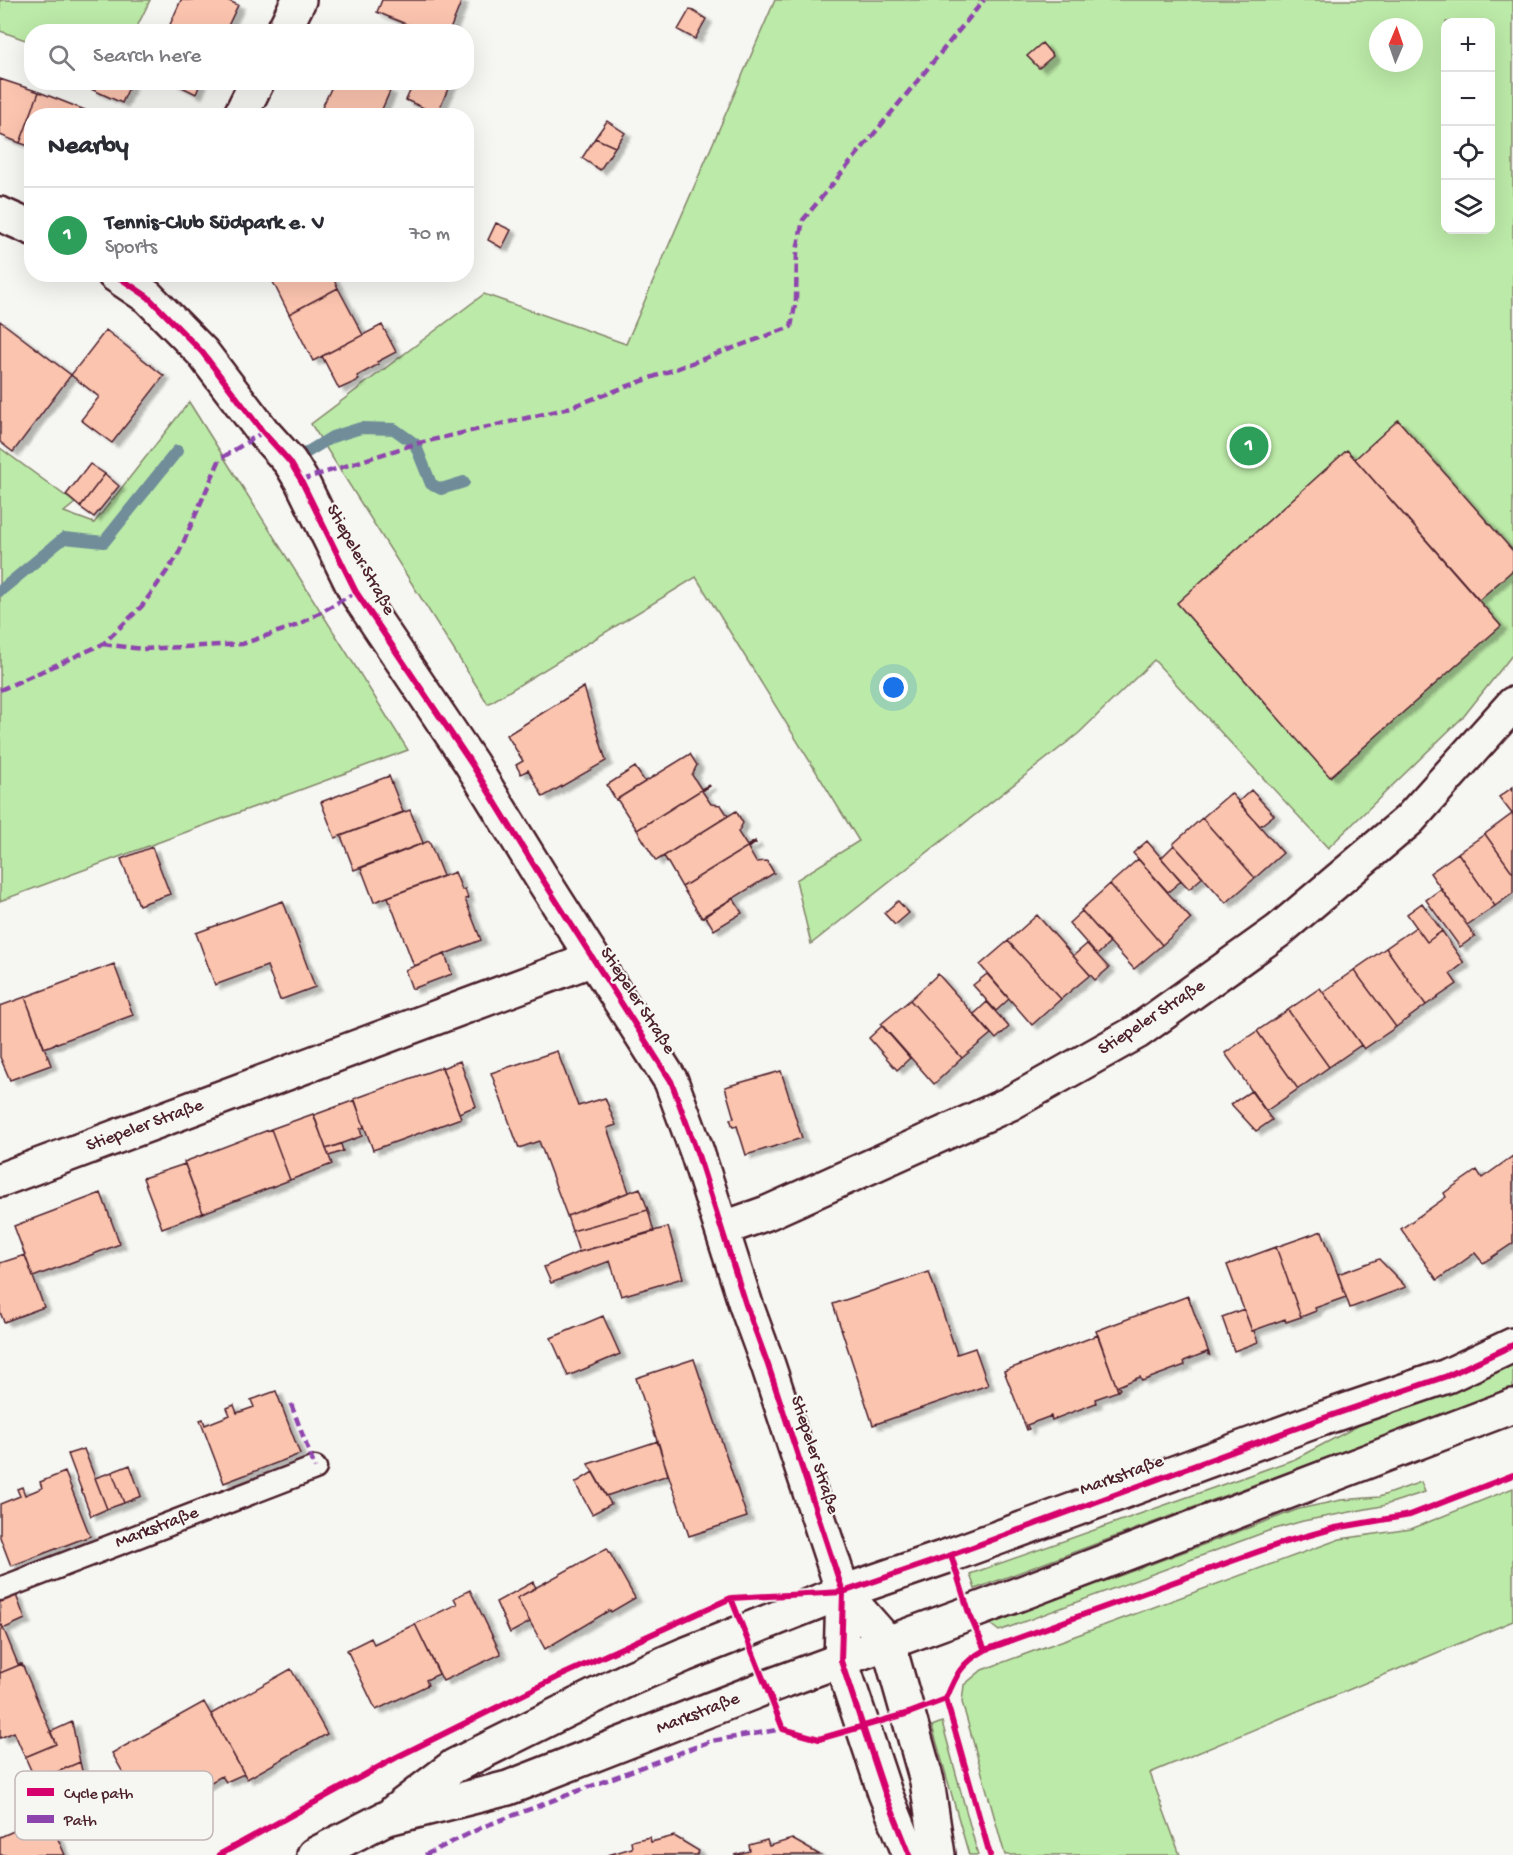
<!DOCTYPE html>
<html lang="en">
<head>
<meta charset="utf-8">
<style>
  :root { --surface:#fff; --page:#f7f7f7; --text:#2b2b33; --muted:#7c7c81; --line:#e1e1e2; --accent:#ea580c }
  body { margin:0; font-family:"Gochi Hand",sans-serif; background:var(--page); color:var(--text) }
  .controls { position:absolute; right:18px; top:18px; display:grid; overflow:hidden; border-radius:12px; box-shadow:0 6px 24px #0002 }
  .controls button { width:54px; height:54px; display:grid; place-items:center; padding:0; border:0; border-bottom:2px solid var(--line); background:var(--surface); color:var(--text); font:30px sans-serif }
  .compass { position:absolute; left:1369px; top:18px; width:54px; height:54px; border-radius:50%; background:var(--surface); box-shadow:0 6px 24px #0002; rotate:2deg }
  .you { position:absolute; left:894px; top:688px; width:21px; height:21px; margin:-15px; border:4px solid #fff; border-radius:50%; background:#1a73e8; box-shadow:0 0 0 9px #1a73e833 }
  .badge { display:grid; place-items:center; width:39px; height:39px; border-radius:50%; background:var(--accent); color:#fff; font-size:20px; font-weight:700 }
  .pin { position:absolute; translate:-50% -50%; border:3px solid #fff; box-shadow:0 2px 6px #0006 }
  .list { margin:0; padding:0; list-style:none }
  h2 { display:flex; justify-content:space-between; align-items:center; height:78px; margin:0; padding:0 24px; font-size:26px }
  h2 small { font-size:20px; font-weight:400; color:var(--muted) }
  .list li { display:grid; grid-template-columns:39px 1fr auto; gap:18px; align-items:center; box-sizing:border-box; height:96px; padding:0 24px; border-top:2px solid var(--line) }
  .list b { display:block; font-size:22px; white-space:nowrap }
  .list p { margin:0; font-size:20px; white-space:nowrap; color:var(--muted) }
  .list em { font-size:20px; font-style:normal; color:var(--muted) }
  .icon { flex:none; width:33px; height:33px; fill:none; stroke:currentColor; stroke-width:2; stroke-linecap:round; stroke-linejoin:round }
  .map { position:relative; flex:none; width:1513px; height:1855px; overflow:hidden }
  .search { position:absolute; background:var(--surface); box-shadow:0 6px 24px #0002; left:24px; top:24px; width:450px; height:66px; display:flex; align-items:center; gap:15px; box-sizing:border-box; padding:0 21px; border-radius:24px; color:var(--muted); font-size:22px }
  .panel { position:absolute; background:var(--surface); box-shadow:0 6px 24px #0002; left:24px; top:108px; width:450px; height:174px; border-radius:24px }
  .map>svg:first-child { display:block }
  .green { fill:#bceaa8; stroke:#83846a; stroke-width:1.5; fill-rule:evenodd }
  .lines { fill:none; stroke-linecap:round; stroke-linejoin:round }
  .stream { stroke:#6f8d99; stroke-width:12 }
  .building { fill:#fbc4af; stroke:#4a1f2b; stroke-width:1.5; filter:url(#shadow) }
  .service-casing { stroke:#4a1f2b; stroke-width:27 }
  .minor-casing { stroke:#4a1f2b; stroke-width:38 }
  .tertiary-casing { stroke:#4a1f2b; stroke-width:38 }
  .secondary-casing { stroke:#4a1f2b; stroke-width:38 }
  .service { stroke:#f6f6f2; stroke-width:22 }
  .minor { stroke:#f6f6f2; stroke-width:33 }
  .tertiary { stroke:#f6f6f2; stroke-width:33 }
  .secondary { stroke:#f6f6f2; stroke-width:33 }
  .quiet { stroke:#8e44ad; stroke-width:4.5; stroke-dasharray:9 4.5; stroke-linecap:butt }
  .cycleway-casing { stroke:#f6f6f2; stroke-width:10 }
  .cycleway { stroke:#d6006c; stroke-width:6 }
  .labels { text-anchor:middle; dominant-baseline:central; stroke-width:4.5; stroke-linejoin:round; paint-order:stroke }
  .street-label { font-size:18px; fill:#4a1f2b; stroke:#f6f6f2 }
  .key { fill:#f6f6f2; stroke:#c2b6b6; stroke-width:1.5 }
  .key-label { font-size:16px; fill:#4a1f2b }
</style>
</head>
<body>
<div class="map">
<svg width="1513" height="1855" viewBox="0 0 1513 1855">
  <defs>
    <filter id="shadow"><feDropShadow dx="6" dy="4" stdDeviation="1.5" flood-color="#0004"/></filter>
  </defs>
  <rect width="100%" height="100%" fill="#f6f6f2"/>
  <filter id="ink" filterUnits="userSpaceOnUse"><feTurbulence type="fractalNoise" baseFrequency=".0167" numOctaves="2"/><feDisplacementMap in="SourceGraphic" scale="12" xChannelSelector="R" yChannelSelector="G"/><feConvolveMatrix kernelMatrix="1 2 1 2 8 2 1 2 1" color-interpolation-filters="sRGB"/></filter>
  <g filter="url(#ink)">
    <!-- green -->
    <path class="green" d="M 0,0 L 150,0 L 135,31 L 32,32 L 31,42 L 0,31 Z
      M 775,0 L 1513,0 L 1513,654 L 1464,716 L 1328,848 L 1154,660 L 1079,733 L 811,944 L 796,880 L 859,841 L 696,577 L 488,704 L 311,424 L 484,294 L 626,344 ZM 1446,22 L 1490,22 L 1490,230 L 1446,230 ZM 1378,27 L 1414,27 L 1414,63 L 1378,63 Z
      M 189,402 L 408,750 L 0,901 L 0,448 L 75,503 L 64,512 L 94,523 Z
      M 1513,1358 L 1513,1388 L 975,1589 L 970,1574 L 1295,1459 L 1394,1407 Z
      M 1421,1482 L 1425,1492 L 1382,1506 L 1303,1521 L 1268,1531 L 999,1631 L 990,1624 L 1299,1509 L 1341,1500 L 1379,1497 Z
      M 1513,1488 L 1513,1621 L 1150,1773 L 1180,1855 L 1005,1855 L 962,1702 L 964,1685 L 982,1670 L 1340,1539 L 1411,1529 Z
      M 942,1722 L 978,1855 L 969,1855 L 932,1726 Z"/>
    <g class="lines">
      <!-- stream -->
      <path class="stream" d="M 291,462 L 332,437 L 361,428 L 394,429 L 415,444 L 431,484 L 441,489 L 464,482
        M 0,591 L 64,538 L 104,542 L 177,451"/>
    </g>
    <!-- building -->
    <path class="building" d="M 181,0 L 227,0 L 238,5 L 225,32 L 178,32 L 169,27 Z
      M 382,0 L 462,0 L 449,32 L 425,32 L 377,12 Z
      M 690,9 L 706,19 L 695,39 L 678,30 Z
      M 1042,43 L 1053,56 L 1039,68 L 1027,56 Z
      M 0,79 L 39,92 L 20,143 L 0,135 Z
      M 94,82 L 126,82 L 130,85 L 122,103 L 91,89 Z
      M 172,82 L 201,82 L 196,94 Z
      M 334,82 L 371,82 L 390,91 L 379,116 L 327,116 L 320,112 Z
      M 414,82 L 451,82 L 437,114 L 406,100 Z
      M 39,92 L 85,110 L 83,116 L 32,116 L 32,147 L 20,143 Z
      M 607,121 L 625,133 L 615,147 L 595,138 Z
      M 595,138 L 615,147 L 600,170 L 582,158 Z
      M 496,223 L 511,230 L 502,248 L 488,240 Z
      M 269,274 L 331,274 L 338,288 L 289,314 Z
      M 338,288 L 363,335 L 313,361 L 289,314 Z
      M 0,321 L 71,375 L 13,452 L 0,442 Z
      M 382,325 L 396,352 L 377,362 L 379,364 L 357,376 L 359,380 L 339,389 L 322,356 Z
      M 106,330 L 164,376 L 112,443 L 81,420 L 99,397 L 71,375 Z
      M 1398,420 L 1513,551 L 1513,570 L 1479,600 L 1355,459 Z
      M 1347,450 L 1501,626 L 1330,777 L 1177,603 Z
      M 90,464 L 105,474 L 80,507 L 66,495 Z
      M 105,474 L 119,486 L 94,517 L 80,507 Z
      M 584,687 L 606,761 L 543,797 L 528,770 L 521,774 L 516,765 L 523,761 L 507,735 Z
      M 690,754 L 697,765 L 692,775 L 701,789 L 709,785 L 637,830 L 617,799 Z
      M 635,767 L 645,782 L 616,800 L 607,785 Z
      M 389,776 L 403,812 L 335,838 L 321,802 Z
      M 709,785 L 710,786 L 702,791 L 711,804 L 721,805 L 728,816 L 656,861 L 637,830 Z
      M 1513,787 L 1513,815 L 1499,797 Z
      M 1251,790 L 1274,815 L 1260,826 L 1238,802 Z
      M 1231,793 L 1283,853 L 1255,878 L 1202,818 Z
      M 410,810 L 423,843 L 354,870 L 341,836 Z
      M 736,811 L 743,823 L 738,832 L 747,846 L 755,841 L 755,842 L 682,887 L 664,856 Z
      M 1512,814 L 1513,815 L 1513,873 L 1485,834 Z
      M 1202,818 L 1255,878 L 1226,903 L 1173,844 Z
      M 1485,834 L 1513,873 L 1513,893 L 1495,906 L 1458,853 Z
      M 429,841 L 443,876 L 374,902 L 361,868 Z
      M 1147,841 L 1181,881 L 1168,892 L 1133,853 Z
      M 755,842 L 756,843 L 748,848 L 756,862 L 767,861 L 774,873 L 702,918 L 682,887 Z
      M 1174,845 L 1203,877 L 1189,889 L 1161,858 Z
      M 152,847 L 170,894 L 139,905 L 121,859 Z
      M 1458,853 L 1495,906 L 1467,925 L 1430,873 Z
      M 1138,859 L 1191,919 L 1162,945 L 1110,884 Z
      M 455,872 L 462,890 L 465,889 L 468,898 L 465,899 L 481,940 L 414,966 L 388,897 Z
      M 1110,884 L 1162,945 L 1134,969 L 1081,910 Z
      M 1441,889 L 1475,936 L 1460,947 L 1426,900 Z
      M 733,898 L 742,913 L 714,930 L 705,915 Z
      M 283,901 L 315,987 L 280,1000 L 267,966 L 215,985 L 196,933 Z
      M 898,901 L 909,913 L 895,925 L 884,913 Z
      M 1422,903 L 1442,931 L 1427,942 L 1407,914 Z
      M 1082,911 L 1110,943 L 1097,955 L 1069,923 Z
      M 1037,915 L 1090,975 L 1061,999 L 1008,941 Z
      M 1416,927 L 1427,942 L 1442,931 L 1464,963 L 1450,974 L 1457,984 L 1426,1005 L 1386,948 Z
      M 1008,941 L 1061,999 L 1032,1025 L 980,965 Z
      M 1087,944 L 1109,968 L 1095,980 L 1073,956 Z
      M 1386,948 L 1426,1005 L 1396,1027 L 1354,970 Z
      M 445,954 L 452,974 L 412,989 L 405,970 Z
      M 114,964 L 133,1015 L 44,1048 L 25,997 Z
      M 1354,970 L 1396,1027 L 1364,1049 L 1323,992 Z
      M 938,974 L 991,1034 L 962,1058 L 910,1000 Z
      M 987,974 L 1009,999 L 996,1011 L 973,985 Z
      M 1320,988 L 1361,1045 L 1329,1067 L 1288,1010 Z
      M 25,997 L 51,1065 L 10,1080 L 0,1057 L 0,1006 Z
      M 910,1000 L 962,1058 L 934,1084 L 881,1024 Z
      M 987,1002 L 1009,1027 L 996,1039 L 974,1014 Z
      M 1288,1010 L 1329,1067 L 1298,1089 L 1257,1031 Z
      M 882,1026 L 910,1058 L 897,1070 L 869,1038 Z
      M 1257,1031 L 1298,1089 L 1266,1111 L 1225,1053 Z
      M 557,1051 L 578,1106 L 605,1098 L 616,1125 L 607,1128 L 629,1192 L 567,1216 L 539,1141 L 519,1148 L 491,1073 Z
      M 460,1061 L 476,1106 L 459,1113 L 442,1068 Z
      M 442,1067 L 461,1118 L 373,1150 L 354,1099 Z
      M 781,1071 L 802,1138 L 746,1155 L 737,1126 L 733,1127 L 730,1119 L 734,1118 L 725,1087 Z
      M 1251,1091 L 1272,1120 L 1256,1131 L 1231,1104 Z
      M 355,1100 L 364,1127 L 360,1129 L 362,1136 L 326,1149 L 314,1115 Z
      M 313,1114 L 332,1164 L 290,1180 L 271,1129 Z
      M 271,1129 L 290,1180 L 203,1213 L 184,1162 Z
      M 341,1144 L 343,1151 L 329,1156 L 326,1149 Z
      M 1513,1156 L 1513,1243 L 1483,1263 L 1475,1253 L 1437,1280 L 1401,1229 L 1446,1197 L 1444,1193 L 1477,1170 L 1482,1178 Z
      M 185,1164 L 203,1213 L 162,1228 L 143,1178 Z
      M 640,1188 L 648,1210 L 572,1231 L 567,1216 Z
      M 101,1193 L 120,1244 L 33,1277 L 14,1226 Z
      M 648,1210 L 654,1232 L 579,1252 L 572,1231 Z
      M 668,1227 L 683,1278 L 621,1296 L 610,1261 L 551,1283 L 544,1267 L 579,1252 Z
      M 1322,1231 L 1346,1297 L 1315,1308 L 1316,1311 L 1301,1317 L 1276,1247 Z
      M 1276,1247 L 1301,1317 L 1286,1322 L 1285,1319 L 1252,1331 L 1227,1265 Z
      M 25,1255 L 44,1307 L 4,1322 L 0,1312 L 0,1263 Z
      M 1379,1259 L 1406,1287 L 1350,1308 L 1338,1274 Z
      M 929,1272 L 957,1354 L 975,1348 L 988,1385 L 873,1425 L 833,1304 Z
      M 1188,1296 L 1210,1356 L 1207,1352 L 1184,1361 L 1185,1365 L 1142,1381 L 1140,1377 L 1118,1386 L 1120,1389 L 1118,1391 L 1096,1331 Z
      M 1244,1309 L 1252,1331 L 1254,1331 L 1258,1342 L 1234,1351 L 1222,1317 Z
      M 603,1316 L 620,1354 L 568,1376 L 551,1338 Z
      M 1098,1335 L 1118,1391 L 1095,1399 L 1096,1403 L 1052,1420 L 1051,1416 L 1027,1425 L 1029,1429 L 1027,1430 L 1004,1371 Z
      M 694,1359 L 747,1517 L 689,1536 L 636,1378 Z
      M 276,1391 L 300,1454 L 224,1483 L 200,1420 L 203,1419 L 205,1425 L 230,1415 L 227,1408 L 234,1405 L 237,1413 L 254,1407 L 251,1400 Z
      M 658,1441 L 668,1475 L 606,1496 L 588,1464 Z
      M 84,1449 L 107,1509 L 91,1516 L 68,1454 Z
      M 130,1465 L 141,1496 L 124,1503 L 112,1472 Z
      M 65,1472 L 90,1536 L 11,1566 L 0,1537 L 0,1504 L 20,1496 L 17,1489 L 22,1487 L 25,1495 L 42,1488 L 40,1482 Z
      M 112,1472 L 124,1503 L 107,1509 L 95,1478 Z
      M 593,1472 L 611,1504 L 592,1514 L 575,1483 Z
      M 607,1548 L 635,1598 L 611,1612 L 610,1610 L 545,1649 L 517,1598 Z
      M 533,1582 L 536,1588 L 517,1598 L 530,1622 L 510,1633 L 496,1602 Z
      M 470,1590 L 501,1654 L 443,1681 L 415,1624 L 457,1604 L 454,1598 Z
      M 16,1595 L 25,1619 L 3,1629 L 2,1625 L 0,1626 L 0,1601 Z
      M 415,1624 L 439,1674 L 426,1680 L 428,1685 L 376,1710 L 347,1650 L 371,1638 L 374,1644 Z
      M 2,1625 L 18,1664 L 22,1664 L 0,1673 L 0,1626 Z
      M 22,1664 L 56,1744 L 25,1757 L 14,1732 L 0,1738 L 0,1673 Z
      M 291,1669 L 327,1734 L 247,1779 L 211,1714 Z
      M 204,1702 L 244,1774 L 226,1782 L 222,1776 L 148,1817 L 112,1753 Z
      M 72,1722 L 80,1762 L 36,1781 L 25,1757 L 56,1744 L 50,1732 Z
      M 80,1762 L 85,1784 L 47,1800 L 39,1780 Z
      M 32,1823 L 35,1829 L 51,1823 L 65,1855 L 0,1855 L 0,1837 Z
      M 674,1836 L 699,1851 L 697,1855 L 608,1855 L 632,1848 L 631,1841 L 650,1837 L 651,1842 Z
      M 792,1839 L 820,1855 L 734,1855 L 750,1851 L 749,1845 L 767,1840 L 769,1846 Z"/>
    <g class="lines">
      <!-- service casing -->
      <g class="service-casing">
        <path id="service" d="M 0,1589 L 315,1468"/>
      </g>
      <!-- minor casing -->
      <g class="minor-casing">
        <path id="minor" d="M 283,32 L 299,0
          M 240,116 L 257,82
          M 0,214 L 32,228
          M 114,274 L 148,297 L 202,352 L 263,432 L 290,462 L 301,480 L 356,592 L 471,763 L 543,880 L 671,1081 L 697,1152 L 746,1305 L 768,1365 L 843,1592
          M 0,1180 L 593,959
          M 722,1229 L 767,1213 L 1009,1104 L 1137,1032 L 1278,931 L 1409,820 L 1513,704"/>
      </g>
      <!-- tertiary casing -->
      <g class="tertiary-casing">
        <path id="tertiary" d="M 843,1592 L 888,1643 L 927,1781 L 938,1855
          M 843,1592 L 841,1661 L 885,1793 L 910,1855"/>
      </g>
      <!-- secondary casing -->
      <g class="secondary-casing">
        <path id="secondary" d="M 395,1811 L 454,1766 L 631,1678 L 684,1655 L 843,1592 L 951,1555 L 1321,1419 L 1447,1376 L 1513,1345
          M 314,1855 L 384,1819 L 508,1788 L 767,1687 L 969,1613 L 1513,1406"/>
      </g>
      <!-- service -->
      <use href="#service" class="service"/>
      <!-- minor -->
      <use href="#minor" class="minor"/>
      <!-- tertiary -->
      <use href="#tertiary" class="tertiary"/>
      <!-- secondary -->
      <use href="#secondary" class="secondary"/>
      <!-- quiet -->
      <path class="quiet" d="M 301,480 L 415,444 L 565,409 L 791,327 L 796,300 L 797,251 L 803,220 L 984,0
        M 103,644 L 142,649 L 242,644 L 298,625 L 356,592
        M 0,690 L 103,644 L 142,606 L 177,557 L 220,459 L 263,432
        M 291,1404 L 315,1468
        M 425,1855 L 485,1826 L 711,1741 L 783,1729 L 788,1730"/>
      <!-- cycleway casing -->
      <g class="cycleway-casing">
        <path id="cycleway" d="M 114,274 L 148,297 L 202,352 L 263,432 L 290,462 L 301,480 L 356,592 L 471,763 L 543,880 L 671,1081 L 697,1152 L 746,1305 L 768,1365 L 843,1592 L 841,1661 L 885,1793 L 910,1855
          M 951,1555 L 969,1613 L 985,1650
          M 731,1598 L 783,1729 L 819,1739 L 909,1713 L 946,1699
          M 219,1855 L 397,1757 L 558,1677 L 731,1598 L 843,1592 L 951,1555 L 1321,1419 L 1447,1376 L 1513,1345
          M 990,1855 L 946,1699 C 956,1675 961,1663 985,1650 L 1285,1542 L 1335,1528 L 1410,1515 L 1513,1475"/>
      </g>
      <!-- cycleway -->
      <use href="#cycleway" class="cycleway"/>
    </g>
  </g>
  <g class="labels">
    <!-- street labels -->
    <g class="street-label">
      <text transform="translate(360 560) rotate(61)">Stiepeler Straße</text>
      <text transform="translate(637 1001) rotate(57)">Stiepeler Straße</text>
      <text transform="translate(1152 1018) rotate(-33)">Stiepeler Straße</text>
      <text transform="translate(145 1126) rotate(-20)">Stiepeler Straße</text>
      <text transform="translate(814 1455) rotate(72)">Stiepeler Straße</text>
      <text transform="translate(1122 1476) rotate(-20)">Markstraße</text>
      <text transform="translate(157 1528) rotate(-21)">Markstraße</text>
      <text transform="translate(698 1714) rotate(-21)">Markstraße</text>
    </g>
  </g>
  <!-- legend -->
  <rect x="15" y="1771" width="198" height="69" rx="9" class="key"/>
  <rect x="27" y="1788" width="27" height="8" fill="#d6006c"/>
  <rect x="27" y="1815" width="27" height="8" fill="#8e44ad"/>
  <g class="key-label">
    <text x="64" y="1798">Cycle path</text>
    <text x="64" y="1825">Path</text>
  </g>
</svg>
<div class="controls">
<button>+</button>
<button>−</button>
<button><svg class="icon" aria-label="locate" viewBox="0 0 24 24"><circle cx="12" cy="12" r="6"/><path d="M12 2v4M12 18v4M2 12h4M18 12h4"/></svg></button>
<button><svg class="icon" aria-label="layers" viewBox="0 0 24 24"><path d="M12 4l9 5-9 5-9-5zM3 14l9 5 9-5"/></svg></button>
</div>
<svg class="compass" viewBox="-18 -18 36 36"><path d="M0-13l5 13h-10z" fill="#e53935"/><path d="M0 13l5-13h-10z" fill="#7c7c81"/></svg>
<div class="you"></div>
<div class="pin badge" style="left:1249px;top:446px;background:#2e9e5b">1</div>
<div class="search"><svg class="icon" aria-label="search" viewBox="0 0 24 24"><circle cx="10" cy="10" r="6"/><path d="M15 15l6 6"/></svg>Search here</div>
<section class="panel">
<h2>Nearby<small></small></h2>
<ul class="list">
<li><span class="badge" style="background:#2e9e5b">1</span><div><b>Tennis-Club Südpark e. V</b><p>Sports</p></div><em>70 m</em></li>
</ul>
</section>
</div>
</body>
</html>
